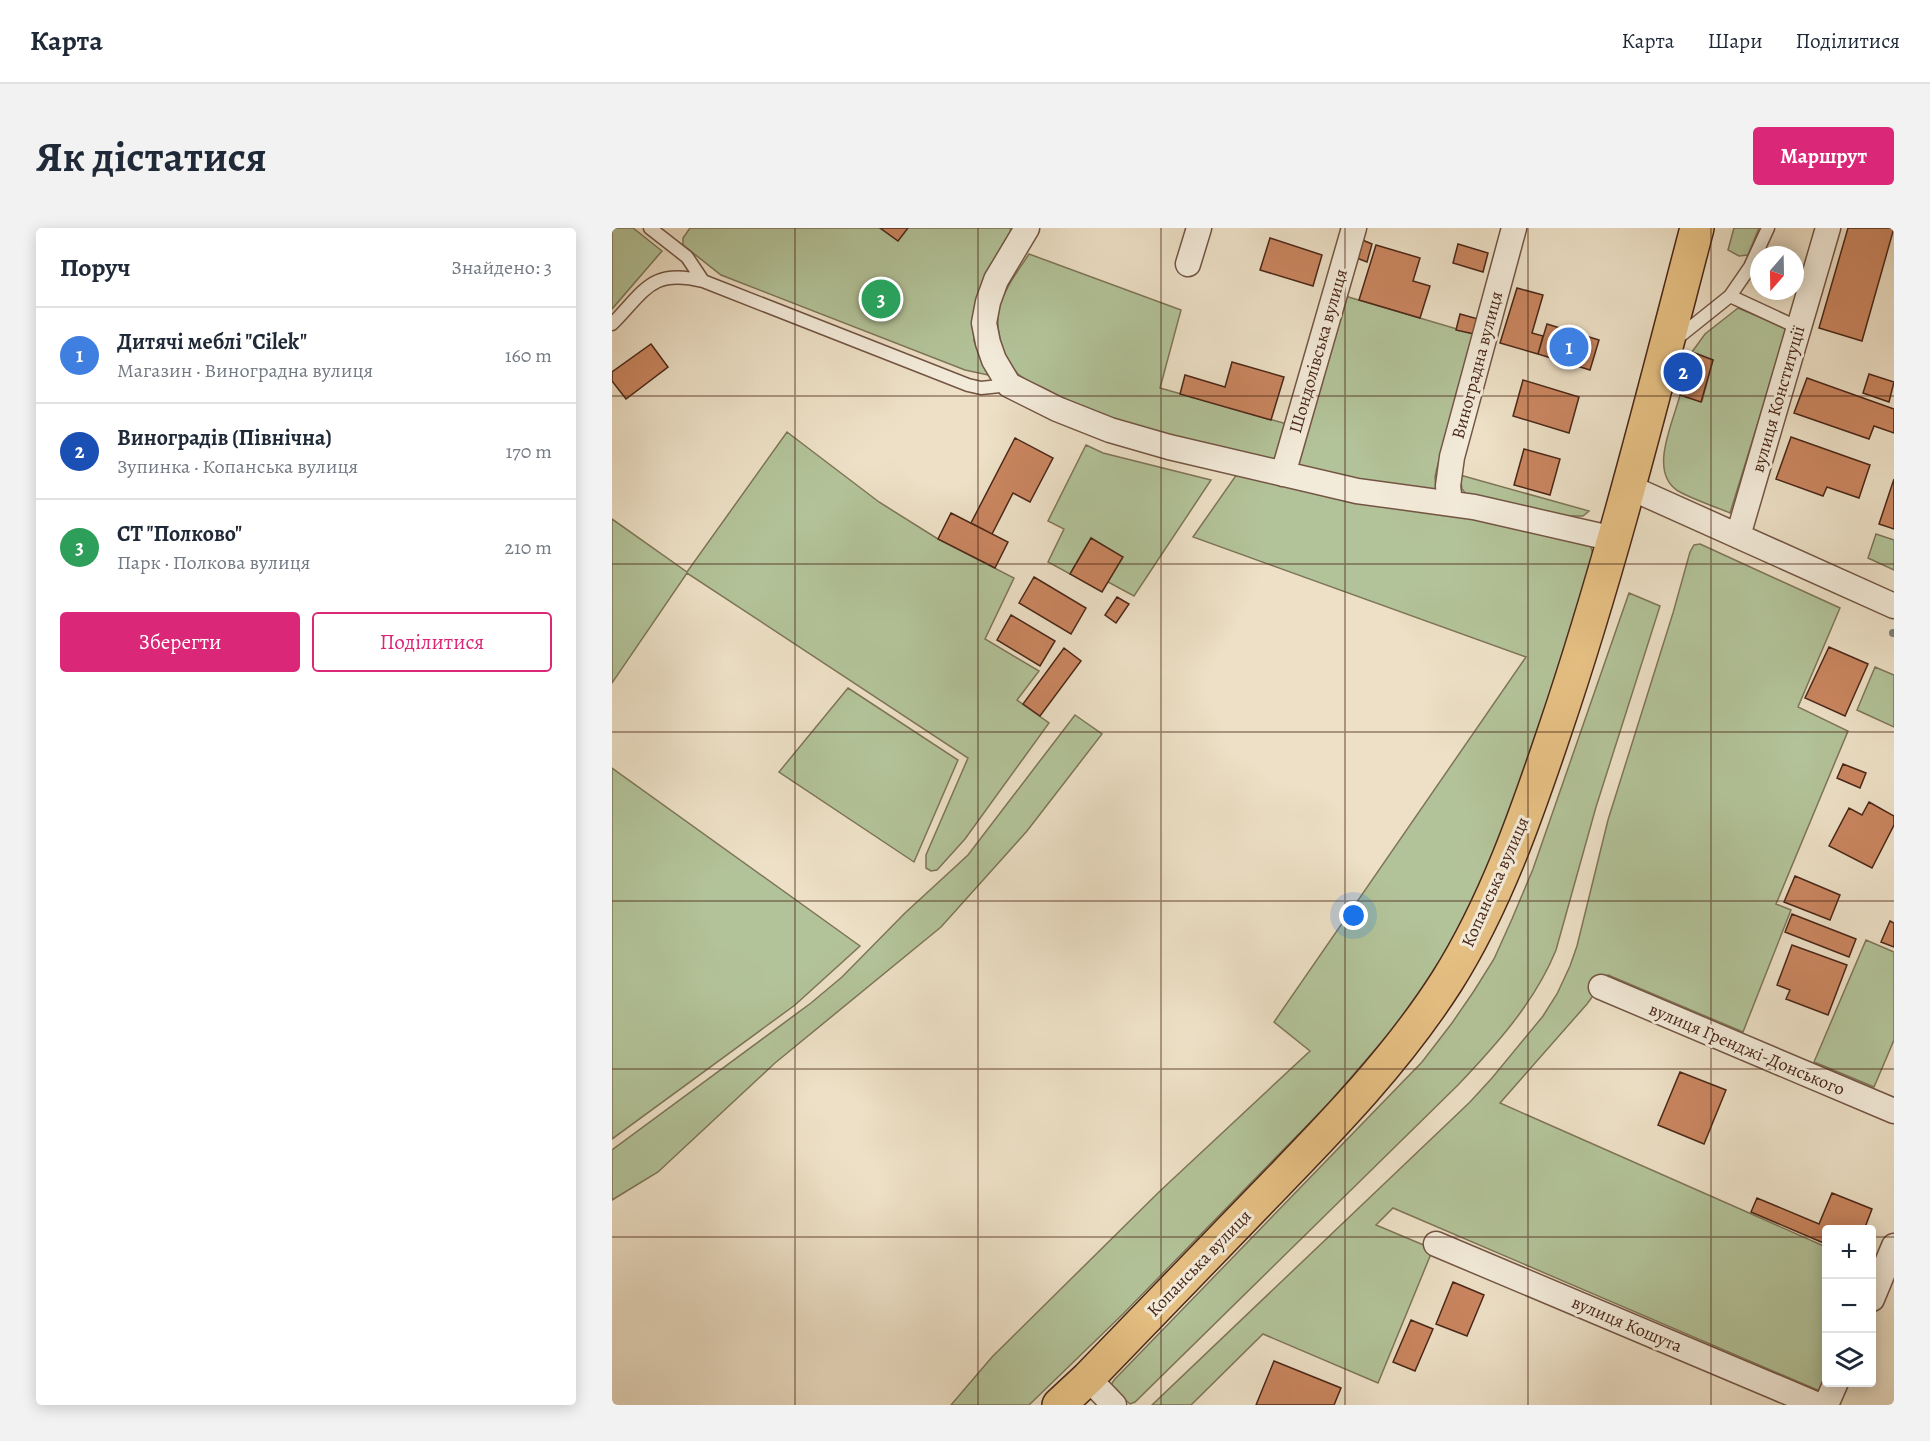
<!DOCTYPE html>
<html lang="uk">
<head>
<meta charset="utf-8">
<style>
  :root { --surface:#fff; --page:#f2f2f3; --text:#1f2937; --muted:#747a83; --line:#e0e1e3; --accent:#db2777 }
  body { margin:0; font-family:Alegreya,serif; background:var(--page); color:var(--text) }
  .controls { position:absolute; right:18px; bottom:18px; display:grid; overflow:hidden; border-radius:6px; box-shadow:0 3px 15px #0003 }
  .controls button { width:54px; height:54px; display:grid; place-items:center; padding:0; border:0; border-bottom:2px solid var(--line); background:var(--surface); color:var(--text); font:30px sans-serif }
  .compass { position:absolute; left:1138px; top:18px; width:54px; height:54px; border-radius:50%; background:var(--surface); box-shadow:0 3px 15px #0003; rotate:200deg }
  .you { position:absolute; left:742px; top:688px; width:21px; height:21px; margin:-15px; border:4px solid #fff; border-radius:50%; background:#1a73e8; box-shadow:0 0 0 9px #1a73e833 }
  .badge { display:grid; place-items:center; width:39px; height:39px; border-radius:50%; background:var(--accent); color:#fff; font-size:20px; font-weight:700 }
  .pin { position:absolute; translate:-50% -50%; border:3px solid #fff; box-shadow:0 2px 6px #0006 }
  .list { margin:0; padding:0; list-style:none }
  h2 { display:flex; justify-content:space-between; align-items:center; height:78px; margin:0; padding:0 24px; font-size:26px }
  h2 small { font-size:20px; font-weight:400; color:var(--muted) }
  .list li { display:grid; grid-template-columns:39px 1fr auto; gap:18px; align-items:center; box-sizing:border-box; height:96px; padding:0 24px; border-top:2px solid var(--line) }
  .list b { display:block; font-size:22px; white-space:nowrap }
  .list p { margin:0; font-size:20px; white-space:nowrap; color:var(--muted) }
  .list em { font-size:20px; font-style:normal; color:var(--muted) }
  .actions { display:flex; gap:12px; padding:18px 24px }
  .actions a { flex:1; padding:14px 0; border:2px solid var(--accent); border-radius:6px; text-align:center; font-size:21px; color:var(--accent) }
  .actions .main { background:var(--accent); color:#fff }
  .icon { flex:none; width:33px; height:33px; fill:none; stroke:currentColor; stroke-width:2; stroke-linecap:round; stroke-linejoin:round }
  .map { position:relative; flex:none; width:1282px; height:1177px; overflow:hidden; border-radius:6px }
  header { display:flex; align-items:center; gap:36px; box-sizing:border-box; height:84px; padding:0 30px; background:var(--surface); border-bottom:2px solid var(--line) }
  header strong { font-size:28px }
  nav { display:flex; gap:33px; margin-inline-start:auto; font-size:21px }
  .intro { display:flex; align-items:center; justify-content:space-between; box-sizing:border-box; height:144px; padding:0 36px }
  h1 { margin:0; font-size:42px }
  .button { padding:15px 27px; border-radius:6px; background:var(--accent); color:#fff; font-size:21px; font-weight:700 }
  main { display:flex; gap:36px; padding:0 36px }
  aside { flex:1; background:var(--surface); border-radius:6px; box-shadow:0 3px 15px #0003 }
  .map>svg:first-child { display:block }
  .green { fill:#b3c399; stroke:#7e7558; stroke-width:1.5 }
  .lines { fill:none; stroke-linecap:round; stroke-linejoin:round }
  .stream { stroke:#798176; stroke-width:8 }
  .building { fill:#ca8660; stroke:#4a2718; stroke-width:1.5 }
  .lane-casing { stroke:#735544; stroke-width:15 }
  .street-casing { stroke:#735544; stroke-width:27 }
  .highway-casing { stroke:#4a2718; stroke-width:36 }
  .lane { stroke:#f3ebda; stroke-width:12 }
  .street { stroke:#f3ebda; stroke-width:24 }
  .highway { stroke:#e6c083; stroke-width:33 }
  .grid { fill:none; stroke:#4a2718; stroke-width:1.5; stroke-opacity:0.55 }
  .labels { text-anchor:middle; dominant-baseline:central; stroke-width:6; stroke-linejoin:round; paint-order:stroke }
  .street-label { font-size:18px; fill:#4a2718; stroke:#f3ebda }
</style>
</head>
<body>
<header>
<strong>Карта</strong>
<nav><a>Карта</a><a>Шари</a><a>Поділитися</a></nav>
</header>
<div class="intro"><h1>Як дістатися</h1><a class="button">Маршрут</a></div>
<main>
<aside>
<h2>Поруч<small>Знайдено: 3</small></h2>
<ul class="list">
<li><span class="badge" style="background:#3f7fe0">1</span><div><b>Дитячі меблі &quot;Cilek&quot;</b><p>Магазин · Виноградна вулиця</p></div><em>160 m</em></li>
<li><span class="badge" style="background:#1a4fb4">2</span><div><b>Виноградів (Північна)</b><p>Зупинка · Копанська вулиця</p></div><em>170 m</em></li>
<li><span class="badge" style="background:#2e9e5b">3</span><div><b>СТ &quot;Полково&quot;</b><p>Парк · Полкова вулиця</p></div><em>210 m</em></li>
</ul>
<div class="actions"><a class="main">Зберегти</a><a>Поділитися</a></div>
</aside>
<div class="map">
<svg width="1282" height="1177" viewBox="0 0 1282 1177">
  <rect width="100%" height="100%" fill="#ede0c6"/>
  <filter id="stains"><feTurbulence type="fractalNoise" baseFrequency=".00333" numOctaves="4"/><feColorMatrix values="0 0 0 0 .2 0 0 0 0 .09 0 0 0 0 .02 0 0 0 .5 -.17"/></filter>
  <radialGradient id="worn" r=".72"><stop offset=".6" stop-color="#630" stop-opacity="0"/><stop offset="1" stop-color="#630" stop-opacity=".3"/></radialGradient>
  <!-- green -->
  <path class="green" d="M 0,0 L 21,0 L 50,23 L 0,81 Z
    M 78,0 L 398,0 L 399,4 L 362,99 L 362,113 L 376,147 L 353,142 L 109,47 L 71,17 L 71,10 Z
    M 1122,0 L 1147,0 L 1136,27 L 1127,28 L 1116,22 Z
    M 417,26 L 569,82 L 548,160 L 675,196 L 664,233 C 586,214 505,200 434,161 C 426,157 413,152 406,146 C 391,131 383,102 387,82 C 391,62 406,43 417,26 Z
    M 733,68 L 862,106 L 825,240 L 823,249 L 824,263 L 780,258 L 684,238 Z
    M 1126,80 L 1175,101 L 1118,285 C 1102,278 1082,272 1066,263 C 1036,244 1061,195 1068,167 L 1090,173 L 1101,132 L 1080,124 L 1093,106 Z
    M 175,204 L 267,274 L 326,311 L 402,350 L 373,411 L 427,443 L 405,472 L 437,495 L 353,611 L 325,642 L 319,643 L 314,640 L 314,627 L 356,530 L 75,345 L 0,455 L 0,291 L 75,344 Z
    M 474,217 L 491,225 L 599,252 L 522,368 L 496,354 L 479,310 L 458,346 L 436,334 L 452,301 L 436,293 Z
    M 625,246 L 853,287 L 978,317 L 982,328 L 964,391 L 876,647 L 823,743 L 792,788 L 717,875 L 511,1086 L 417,1177 L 339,1177 L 380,1129 L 548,963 L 698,823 L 662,794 L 914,429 L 581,309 Z
    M 848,247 L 977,283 L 971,288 L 955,288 L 855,267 L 850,261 Z
    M 1264,306 L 1282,312 L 1282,342 L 1256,330 Z
    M 1088,316 L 1228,380 L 1186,479 L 1236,503 L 1164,676 L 1179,682 L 1131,804 L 996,747 L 975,776 L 888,875 L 1214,1019 L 1214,1151 L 1210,1164 L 781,980 L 764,997 L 821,1021 L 766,1155 L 651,1106 L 579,1177 L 540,1177 L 858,874 L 880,850 L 931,788 L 945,766 L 958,738 L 965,718 L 996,592 L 1061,385 L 1078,324 L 1082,317 Z
    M 1017,365 L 1048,378 L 984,579 L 944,722 C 923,774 884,817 846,857 L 523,1174 L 518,1176 L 500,1160 L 500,1155 L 503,1151 L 810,834 L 840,795 L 862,763 L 882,731 L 900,691 L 921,641 Z
    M 1263,439 L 1282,447 L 1282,499 L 1245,482 Z
    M 236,460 L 346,532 L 302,634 L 167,544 Z
    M 463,487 L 490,506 L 415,603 L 329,699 L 163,835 L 46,944 L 0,972 L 0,922 L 199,775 L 230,749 L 293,685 L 356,627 Z
    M 0,540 L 248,718 L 183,777 L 0,911 Z
    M 1254,712 L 1282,724 L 1282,812 L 1262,859 L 1202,834 Z"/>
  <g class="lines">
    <!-- stream -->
    <path class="stream" d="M 1281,405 L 1282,405"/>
  </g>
  <!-- building -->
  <path class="building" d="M 268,0 L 296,0 L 286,13 Z
    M 1236,0 L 1282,0 L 1250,113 L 1207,100 Z
    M 658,10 L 710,27 L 701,58 L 648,42 Z
    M 748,11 L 760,16 L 755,34 L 742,29 Z
    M 846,16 L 876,25 L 871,44 L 841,35 Z
    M 764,17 L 808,30 L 801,53 L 818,58 L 808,90 L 747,72 Z
    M 905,60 L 931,67 L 920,105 L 931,108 L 926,126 L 888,115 Z
    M 848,86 L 866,91 L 862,106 L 844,102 Z
    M 935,96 L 987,112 L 978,142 L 926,126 Z
    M 39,116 L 56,139 L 14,171 L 0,153 L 0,144 Z
    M 1080,124 L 1101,132 L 1089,174 L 1068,167 Z
    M 620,134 L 672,149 L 659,192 L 568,166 L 573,147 L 613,159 Z
    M 1257,146 L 1282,154 L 1277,174 L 1251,165 Z
    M 1195,150 L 1282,181 L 1282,205 L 1262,198 L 1257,211 L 1182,185 Z
    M 911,152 L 967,169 L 957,205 L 901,188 Z
    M 1179,209 L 1258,237 L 1247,270 L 1215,259 L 1211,268 L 1164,251 Z
    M 403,210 L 441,230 L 418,274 L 401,265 L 380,306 L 359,295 Z
    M 912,221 L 948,231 L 938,267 L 902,257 Z
    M 1282,251 L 1282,301 L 1267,296 Z
    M 339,285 L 396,314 L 383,340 L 326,311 Z
    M 479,310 L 511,329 L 490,364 L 458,346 Z
    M 422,349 L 474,380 L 459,406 L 407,375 Z
    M 505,369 L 517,376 L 504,395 L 493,387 Z
    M 399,387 L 443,413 L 428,438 L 385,412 Z
    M 1217,419 L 1256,436 L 1233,488 L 1193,470 Z
    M 452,420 L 469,433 L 428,488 L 411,476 Z
    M 1231,536 L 1254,545 L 1248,560 L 1225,550 Z
    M 1257,574 L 1282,588 L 1282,597 L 1260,640 L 1217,618 L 1237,580 L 1250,587 Z
    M 1183,648 L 1228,667 L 1218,692 L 1172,674 Z
    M 1180,686 L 1244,711 L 1237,729 L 1173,704 Z
    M 1278,693 L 1282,695 L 1282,719 L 1269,714 Z
    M 1180,717 L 1235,737 L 1216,787 L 1174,771 L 1178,762 L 1165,757 Z
    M 1068,844 L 1114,862 L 1092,916 L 1046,897 Z
    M 1220,965 L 1260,981 L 1252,1002 L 1214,1002 L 1214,1016 L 1139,984 L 1145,970 L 1207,996 Z
    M 841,1054 L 872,1067 L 855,1108 L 824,1096 Z
    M 799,1092 L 821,1101 L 803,1143 L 781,1134 Z
    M 662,1133 L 729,1160 L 722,1177 L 644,1177 Z"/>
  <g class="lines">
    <!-- lane casing -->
    <g class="lane-casing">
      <path id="lane" d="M 38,0 L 75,29 L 91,53
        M 1118,68 L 1187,100
        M 0,96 C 33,63 39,40 91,53 L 356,157 L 369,160 L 397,157
        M 1063,112 L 1118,68 L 1138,39 L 1156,0"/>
    </g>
    <!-- street casing -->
    <g class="street-casing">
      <path id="street" d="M 415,0 L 384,52 L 376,74 L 372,95 L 376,115 L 382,132 L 397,157 L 445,181 L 498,202 L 557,219 L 745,263 L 862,279 L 1002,311
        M 576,36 L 587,0
        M 671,246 L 742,0
        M 1017,259 L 1282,378
        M 838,275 L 836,258 L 840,229 L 902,0
        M 1126,308 L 1216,0
        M 989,759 L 1282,883
        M 824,1016 L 1206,1177
        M 1260,1071 L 1282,1018
        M 476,1150 L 502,1177
        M 1214,1177 L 1224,1154"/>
    </g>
    <!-- highway casing -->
    <g class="highway-casing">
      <path id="highway" d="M 447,1177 L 476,1150 C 535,1089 594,1028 653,967 C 718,900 784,833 835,753 C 883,677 914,588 943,502 C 999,337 1041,168 1085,0"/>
    </g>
    <!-- lane -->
    <use href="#lane" class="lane"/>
    <!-- street -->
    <use href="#street" class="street"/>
    <!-- highway -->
    <use href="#highway" class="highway"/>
  </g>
  <!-- grid -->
  <path class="grid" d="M 183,0 L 183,1177M 366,0 L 366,1177M 549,0 L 549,1177M 733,0 L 733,1177M 916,0 L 916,1177M 1099,0 L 1099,1177M 0,168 L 1282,168M 0,336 L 1282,336M 0,504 L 1282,504M 0,673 L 1282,673M 0,841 L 1282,841M 0,1009 L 1214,1009M 1260,1009 L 1282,1009"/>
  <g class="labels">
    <!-- street labels -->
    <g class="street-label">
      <text transform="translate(706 123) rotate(-74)">Шондолівська вулиця</text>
      <text transform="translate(865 137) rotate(-75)">Виноградна вулиця</text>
      <text transform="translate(1166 171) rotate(-74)">вулиця Конституції</text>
      <text transform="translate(883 654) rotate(-66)">Копанська вулиця</text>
      <text transform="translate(1135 821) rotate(23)">вулиця Гренджі-Донського</text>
      <text transform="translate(587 1035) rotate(-46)">Копанська вулиця</text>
      <text transform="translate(1015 1096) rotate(23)">вулиця Кошута</text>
    </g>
  </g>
  <rect width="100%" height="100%" filter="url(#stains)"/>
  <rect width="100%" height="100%" fill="url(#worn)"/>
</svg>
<div class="controls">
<button>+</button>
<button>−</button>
<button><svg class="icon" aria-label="layers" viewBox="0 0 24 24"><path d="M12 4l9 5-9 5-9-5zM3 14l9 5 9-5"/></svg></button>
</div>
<svg class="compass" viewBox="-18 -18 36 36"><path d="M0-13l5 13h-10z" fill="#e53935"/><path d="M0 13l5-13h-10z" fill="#747a83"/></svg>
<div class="you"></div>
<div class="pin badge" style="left:957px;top:119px;background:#3f7fe0">1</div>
<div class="pin badge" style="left:1071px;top:144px;background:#1a4fb4">2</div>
<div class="pin badge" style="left:269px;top:71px;background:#2e9e5b">3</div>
</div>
</main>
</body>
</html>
